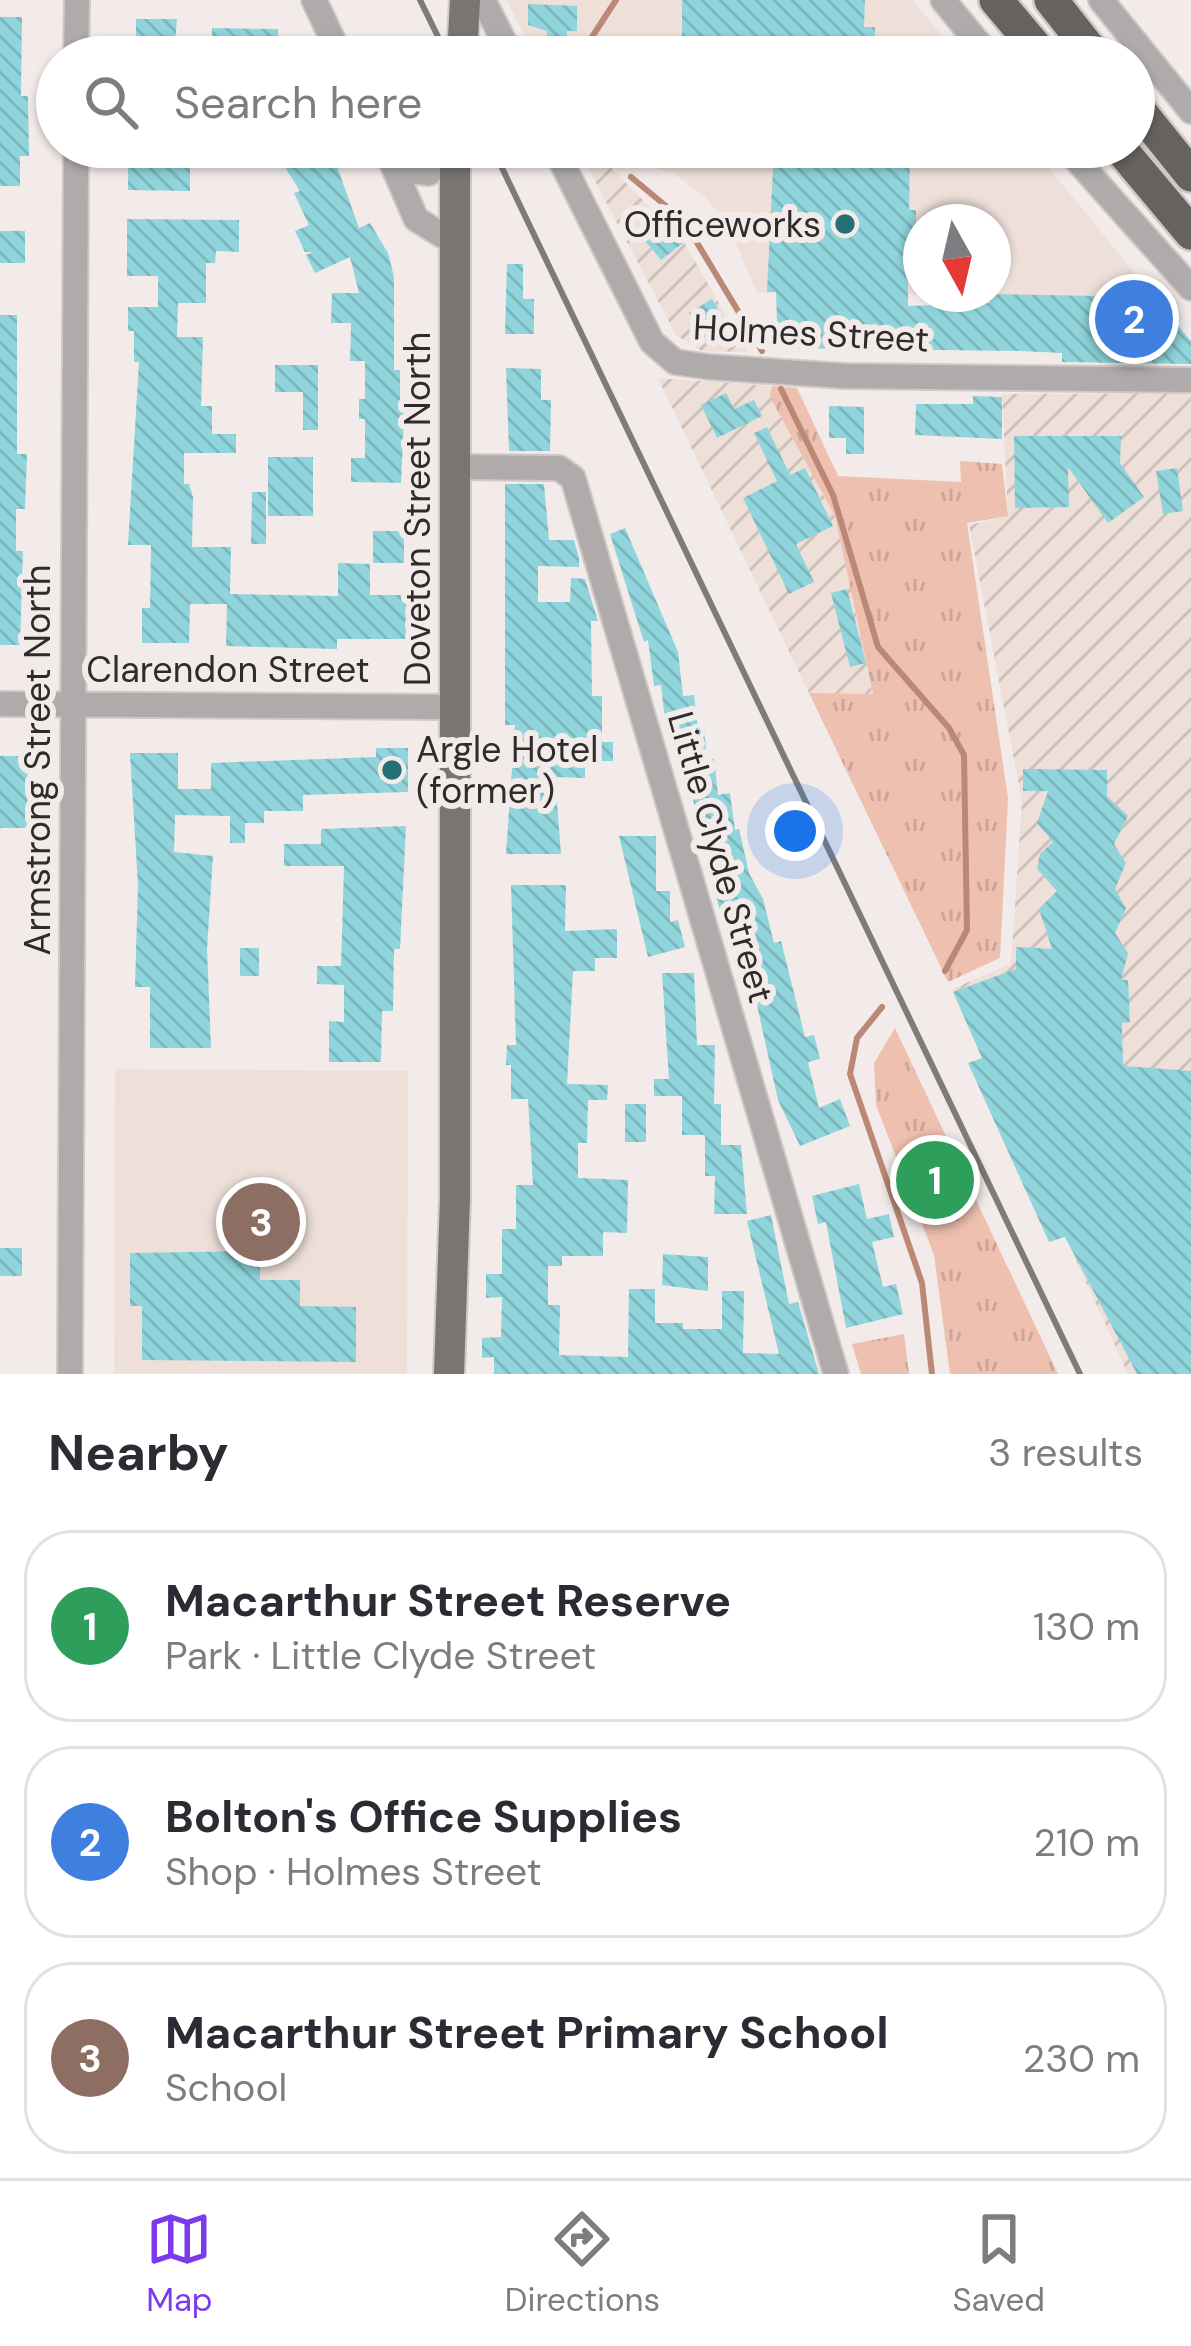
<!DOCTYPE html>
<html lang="en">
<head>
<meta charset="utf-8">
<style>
  :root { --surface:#fff; --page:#f2f2f3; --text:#2b2b33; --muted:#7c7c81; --line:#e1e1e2; --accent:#7c3aed }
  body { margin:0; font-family:"DM Sans",sans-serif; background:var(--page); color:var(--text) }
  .compass { position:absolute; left:903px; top:204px; width:108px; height:108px; border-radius:50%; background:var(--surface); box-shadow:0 3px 9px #0004; rotate:172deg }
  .you { position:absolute; left:795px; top:831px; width:42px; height:42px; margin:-30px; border:9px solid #fff; border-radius:50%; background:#1a73e8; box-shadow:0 0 0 18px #1a73e833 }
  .badge { display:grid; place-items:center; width:78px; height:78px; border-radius:50%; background:var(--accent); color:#fff; font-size:39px; font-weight:700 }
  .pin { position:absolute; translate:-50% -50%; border:6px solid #fff; box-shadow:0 3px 12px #0006 }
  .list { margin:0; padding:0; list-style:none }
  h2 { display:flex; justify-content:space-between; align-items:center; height:156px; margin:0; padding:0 48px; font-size:51px }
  h2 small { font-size:39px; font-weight:400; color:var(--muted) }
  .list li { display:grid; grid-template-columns:78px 1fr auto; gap:36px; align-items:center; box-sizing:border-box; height:192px; margin:0 24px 24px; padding:0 24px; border:3px solid var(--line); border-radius:48px }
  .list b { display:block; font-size:45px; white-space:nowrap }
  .list p { margin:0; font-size:39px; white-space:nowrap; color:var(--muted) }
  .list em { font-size:39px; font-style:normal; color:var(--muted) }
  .icon { flex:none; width:66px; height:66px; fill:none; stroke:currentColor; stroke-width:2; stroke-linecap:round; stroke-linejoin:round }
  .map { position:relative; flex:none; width:1191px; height:1374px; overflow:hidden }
  .search { position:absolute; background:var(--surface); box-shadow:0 3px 9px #0004; left:36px; right:36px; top:36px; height:132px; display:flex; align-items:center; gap:30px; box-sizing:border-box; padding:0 42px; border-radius:66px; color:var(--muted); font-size:45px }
  .sheet { height:804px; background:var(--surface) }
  nav { display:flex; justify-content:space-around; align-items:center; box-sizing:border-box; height:168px; border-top:3px solid var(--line); background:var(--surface); font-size:33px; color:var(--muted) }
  nav a { display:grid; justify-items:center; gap:6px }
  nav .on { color:var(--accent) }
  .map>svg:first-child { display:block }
  .built { fill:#eedfd9; fill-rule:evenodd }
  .industrial { fill:url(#industrial-furrows) }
  .grass { fill:url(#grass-tufts) }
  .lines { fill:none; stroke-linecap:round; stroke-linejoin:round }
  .stream { stroke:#bc8876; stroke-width:6 }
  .building { fill:url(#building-back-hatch) }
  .minor-casing { stroke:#cfc8c7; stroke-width:28 }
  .major-casing { stroke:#cfc8c7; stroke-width:34 }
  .highway-casing { stroke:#cfc8c7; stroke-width:38 }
  .minor { stroke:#aeabaa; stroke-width:24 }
  .major { stroke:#7a7573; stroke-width:30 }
  .highway { stroke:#67615f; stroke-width:33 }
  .rail { stroke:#7f7b79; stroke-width:6 }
  .poi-dot { fill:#246f76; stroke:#f2ebe9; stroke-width:4.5 }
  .labels { text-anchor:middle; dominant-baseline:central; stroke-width:12; stroke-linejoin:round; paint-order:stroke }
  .poi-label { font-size:36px; fill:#2e2b2a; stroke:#f2ebe9; text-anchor:end }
  .street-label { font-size:36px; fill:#2e2b2a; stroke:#f2ebe9 }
</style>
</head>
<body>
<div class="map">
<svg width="1191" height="1374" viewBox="0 0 1191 1374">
  <defs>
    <pattern id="industrial-furrows" width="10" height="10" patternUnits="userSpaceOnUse" patternTransform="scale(3)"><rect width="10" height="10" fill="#eedfd9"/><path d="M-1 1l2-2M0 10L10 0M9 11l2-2" fill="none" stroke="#ccc0ba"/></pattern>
    <pattern id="grass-tufts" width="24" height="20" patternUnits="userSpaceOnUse" patternTransform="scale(3)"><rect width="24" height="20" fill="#eec0b0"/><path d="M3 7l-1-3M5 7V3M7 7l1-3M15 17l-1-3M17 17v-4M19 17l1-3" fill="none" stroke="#cca598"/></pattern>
    <pattern id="building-back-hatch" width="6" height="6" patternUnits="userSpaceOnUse" patternTransform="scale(3)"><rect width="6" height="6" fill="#90d5dc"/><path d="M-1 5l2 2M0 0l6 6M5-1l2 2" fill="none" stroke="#7cb7bd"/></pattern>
  </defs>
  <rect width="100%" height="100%" fill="#f2ebe9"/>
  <!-- built -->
  <path class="built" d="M 507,0 L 913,0 L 959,57 L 534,57 Z
    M 623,147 L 1032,147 L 1154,297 L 757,293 L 727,222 L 704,196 L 673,173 L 621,157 ZM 921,222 L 993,222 L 993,294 L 921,294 Z
    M 115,1069 L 408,1071 L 407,1374 L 114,1374 Z"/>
  <!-- industrial -->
  <path class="industrial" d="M 601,157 L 685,244 L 747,352 L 702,351 L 676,335 L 586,164 Z
    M 658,378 L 772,386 L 770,397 L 835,516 L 873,695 L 809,693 Z
    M 1191,393 L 1191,1374 L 1128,1374 L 952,989 L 1011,964 L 1022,801 L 969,525 L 1008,516 L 1002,394 Z"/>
  <!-- grass -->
  <path class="grass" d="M 772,386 L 797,388 L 838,476 L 961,482 L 960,461 L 1002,464 L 1008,516 L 967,523 L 1008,798 L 1000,958 L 948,982 L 809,693 L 873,694 L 835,516 L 770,397 Z
    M 895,1028 L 1058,1374 L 950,1374 L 934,1255 L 876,1105 L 874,1063 Z
    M 904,1334 L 909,1374 L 861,1374 L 852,1344 Z"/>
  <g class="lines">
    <!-- stream -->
    <path class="stream" d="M 588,57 L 592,37 L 616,0
      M 631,177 L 684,221 L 762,351
      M 781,389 L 833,495 L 878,647 L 949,728 L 964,755 L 967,930 L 945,971
      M 882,1007 L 857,1038 L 850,1074 L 922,1283 L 932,1374"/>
  </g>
  <!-- building -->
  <path class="building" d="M 682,0 L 865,0 L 864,27 L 875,27 L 875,57 L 682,57 Z
    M 528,4 L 577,6 L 577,31 L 567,31 L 566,57 L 546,57 L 547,31 L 528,25 Z
    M 0,17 L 22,17 L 21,96 L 28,96 L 29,156 L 20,156 L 20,186 L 0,186 Z
    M 136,19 L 177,19 L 174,57 L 136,57 Z
    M 212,28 L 278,29 L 278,57 L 212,57 Z
    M 138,147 L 180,147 L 179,168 L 190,168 L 190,191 L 128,190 L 128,168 L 138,168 Z
    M 272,147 L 330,147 L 359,228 L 370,223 L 388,253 L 394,277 L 394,370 L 400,370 L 400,399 L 405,399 L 401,483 L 351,482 L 351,458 L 365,458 L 365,419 L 359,419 L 359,399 L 365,399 L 365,361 L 350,361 L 351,323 L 331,323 L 332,293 L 359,293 L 350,257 L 315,273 L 306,255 L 313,252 L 305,252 L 295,231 L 309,225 L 294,193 L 300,191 Z
    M 774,147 L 910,147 L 909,210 L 916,210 L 916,244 L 908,244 L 908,306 L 989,303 L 988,294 L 1154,297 L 1191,341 L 1191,364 L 1062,362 L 1062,353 L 1021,351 L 778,348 L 776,292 L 767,292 Z
    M 658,213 L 683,243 L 661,260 L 637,231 Z
    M 127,219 L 239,220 L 239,252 L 216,251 L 215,263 L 206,263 L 206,303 L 178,303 L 177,337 L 203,337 L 201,406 L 212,406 L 212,434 L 236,434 L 236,453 L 184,453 L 184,484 L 189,484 L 193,497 L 192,547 L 231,547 L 230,594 L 338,596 L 338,563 L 370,564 L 370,595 L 407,595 L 406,639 L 337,639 L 337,649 L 226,646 L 227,604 L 190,604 L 189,643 L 142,643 L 142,608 L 150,608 L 151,545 L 128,545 L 139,362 L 134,362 L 134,331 L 128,331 L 128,307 L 158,307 L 158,276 L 127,276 Z
    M 0,231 L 25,231 L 25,263 L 0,263 Z
    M 507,264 L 523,264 L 523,299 L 534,299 L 534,334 L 505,334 Z
    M 712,299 L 727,324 L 705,338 L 689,313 Z
    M 0,315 L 17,315 L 17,454 L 27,454 L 25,509 L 16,509 L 16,551 L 23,551 L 20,645 L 0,645 Z
    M 275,365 L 318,365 L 318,430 L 303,430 L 303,392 L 275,392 Z
    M 506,368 L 541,369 L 541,400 L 551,400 L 550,451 L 509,451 Z
    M 726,393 L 734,409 L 754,400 L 762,416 L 717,438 L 701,405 Z
    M 973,396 L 1002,397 L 1002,439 L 915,435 L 916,404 L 973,404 Z
    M 829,406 L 864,407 L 864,454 L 846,454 L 846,438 L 829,438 Z
    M 767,427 L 790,475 L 805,468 L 833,526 L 796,544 L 814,582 L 789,594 L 743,498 L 777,481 L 754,433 Z
    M 1014,436 L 1121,436 L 1120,463 L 1144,497 L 1108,523 L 1068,467 L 1069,507 L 1015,508 Z
    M 268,457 L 313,457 L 313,516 L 268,516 Z
    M 1177,468 L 1183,511 L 1163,514 L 1156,471 Z
    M 505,484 L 544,484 L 549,540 L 574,540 L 579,558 L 579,567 L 538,566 L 538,602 L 570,602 L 571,578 L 585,579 L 598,621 L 591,621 L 592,696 L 602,696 L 602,742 L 613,742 L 613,761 L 585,761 L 585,778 L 555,777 L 561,854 L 506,854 L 515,725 L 505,725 Z
    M 252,492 L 266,492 L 266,544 L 251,544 Z
    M 625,528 L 678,652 L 683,696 L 694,695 L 698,729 L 704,728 L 707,760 L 714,759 L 718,795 L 730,793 L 735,830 L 739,829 L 749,873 L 763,899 L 774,943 L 781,941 L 805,1037 L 814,1035 L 820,1059 L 808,1062 L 819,1108 L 840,1099 L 850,1126 L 800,1146 L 778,1100 L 741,933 L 729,936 L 718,904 L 674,720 L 665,721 L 661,685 L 654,686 L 648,640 L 644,642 L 610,534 Z
    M 373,531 L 404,531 L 404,563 L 373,563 Z
    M 847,589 L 866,663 L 850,667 L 831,593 Z
    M 376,748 L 408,748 L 408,792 L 303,795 L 303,811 L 264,811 L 264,823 L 245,823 L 245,843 L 230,843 L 230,816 L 175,815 L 174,852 L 213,856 L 207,949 L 211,1048 L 150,1048 L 150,987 L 135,987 L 138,885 L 130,753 L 178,753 L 178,789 L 211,789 L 211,763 L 376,757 Z
    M 0,756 L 28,756 L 27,828 L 0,828 Z
    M 1023,769 L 1107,770 L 1107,796 L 1128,816 L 1114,844 L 1126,863 L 1115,889 L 1126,908 L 1115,933 L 1128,953 L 1121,980 L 1128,980 L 1130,1022 L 1122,1023 L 1123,1066 L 1191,1071 L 1191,1374 L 1137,1374 L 1065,1237 L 1049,1242 L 968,1063 L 982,1058 L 953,992 L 1016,969 L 1016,947 L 1052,949 L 1039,909 L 1057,891 L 1037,869 L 1040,854 L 1053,842 L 1037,823 L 1048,791 L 1023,791 Z
    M 406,826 L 400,949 L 394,949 L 393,1011 L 382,1011 L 381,1062 L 329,1062 L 329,1021 L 344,1022 L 344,985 L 317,984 L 317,966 L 341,966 L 344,866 L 284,866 L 284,844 L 321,844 L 321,829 Z
    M 619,836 L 656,836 L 656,891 L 670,891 L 670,922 L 678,920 L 685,947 L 648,957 Z
    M 511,885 L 566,885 L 565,931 L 617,929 L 617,958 L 595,958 L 595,971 L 573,971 L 567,1084 L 608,1085 L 607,1100 L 588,1100 L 587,1143 L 578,1143 L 578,1178 L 628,1180 L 627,1233 L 603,1232 L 603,1256 L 562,1256 L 562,1266 L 548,1266 L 548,1305 L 560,1305 L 559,1355 L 628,1357 L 629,1289 L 655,1289 L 655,1323 L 683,1323 L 683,1329 L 722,1329 L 722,1291 L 744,1291 L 743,1353 L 779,1354 L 747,1221 L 771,1215 L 789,1304 L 798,1302 L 819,1374 L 494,1374 L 494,1357 L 482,1358 L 482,1338 L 501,1337 L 502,1297 L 486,1298 L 486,1274 L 502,1274 L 502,1229 L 516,1229 L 516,1185 L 533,1185 L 528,1099 L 511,1099 L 511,1065 L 506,1065 L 507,1045 L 516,1045 Z
    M 240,948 L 259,948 L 259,976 L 240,976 Z
    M 662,973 L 694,973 L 697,1045 L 715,1045 L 714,1104 L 721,1104 L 721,1145 L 741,1145 L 747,1214 L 714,1214 L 715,1176 L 705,1176 L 705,1135 L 682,1135 L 682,1096 L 654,1096 L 654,1079 L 669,1079 Z
    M 625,1104 L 646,1104 L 646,1142 L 625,1142 Z
    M 859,1184 L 867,1219 L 889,1214 L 894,1237 L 872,1242 L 883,1287 L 896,1284 L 903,1314 L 846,1328 L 826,1222 L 818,1224 L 812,1196 Z
    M 0,1248 L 22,1248 L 22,1276 L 0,1276 Z
    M 260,1251 L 260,1280 L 300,1280 L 300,1306 L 356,1307 L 356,1362 L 142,1360 L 142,1306 L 130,1306 L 130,1253 Z
    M 663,1254 L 708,1257 L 708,1291 L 662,1285 Z"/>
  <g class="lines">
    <!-- minor casing -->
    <g class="minor-casing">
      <path id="minor" d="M 314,0 L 341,57
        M 483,0 L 512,57
        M 943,0 L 990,57
        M 1101,0 L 1191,111
        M 76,57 L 77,0
        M 385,147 L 416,219 L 455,243
        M 554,147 L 652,342 L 675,362 L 710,367 L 845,376 L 1191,380
        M 1065,147 L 1191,288
        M 391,160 L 409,171 L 429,173 L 455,150
        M 454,467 L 559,468 L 573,478 L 836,1374
        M 0,704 L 456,707
        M 70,1374 L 76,147"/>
    </g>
    <!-- major casing -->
    <g class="major-casing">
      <path id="major" d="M 462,57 L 465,0
        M 449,1374 L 455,1198 L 455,147"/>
    </g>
    <!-- highway casing -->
    <g class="highway-casing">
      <path id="highway" d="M 996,0 L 1044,57
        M 1051,0 L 1096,57
        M 1134,104 L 1191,175
        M 1119,147 L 1191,233"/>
    </g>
    <!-- minor -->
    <use href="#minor" class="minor"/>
    <!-- major -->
    <use href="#major" class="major"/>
    <!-- highway -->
    <use href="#highway" class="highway"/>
    <!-- rail -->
    <path class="rail" d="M 420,0 L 448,57
      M 492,147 L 1080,1374"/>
  </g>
  <!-- markers -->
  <g class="poi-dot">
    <circle cx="845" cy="224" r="12"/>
    <circle cx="392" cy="770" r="12"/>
  </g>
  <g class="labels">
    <!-- poi labels -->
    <g class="poi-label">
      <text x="821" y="224">Officeworks</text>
      <text x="416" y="749" text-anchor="start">Argle Hotel<tspan x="416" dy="41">(former)</tspan></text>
    </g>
    <!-- street labels -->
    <g class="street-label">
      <text transform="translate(811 333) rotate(3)">Holmes Street</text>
      <text transform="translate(417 509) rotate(-90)">Doveton Street North</text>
      <text x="228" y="669">Clarendon Street</text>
      <text transform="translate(37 760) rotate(-90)">Armstrong Street North</text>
      <text transform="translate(721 857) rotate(74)">Little Clyde Street</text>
    </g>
  </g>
</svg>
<svg class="compass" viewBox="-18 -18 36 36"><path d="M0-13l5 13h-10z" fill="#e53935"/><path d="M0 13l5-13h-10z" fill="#7c7c81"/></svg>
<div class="you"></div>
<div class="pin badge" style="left:935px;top:1180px;background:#2e9e5b">1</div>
<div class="pin badge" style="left:1134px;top:319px;background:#3f7fe0">2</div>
<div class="pin badge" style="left:261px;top:1222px;background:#8d6e63">3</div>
<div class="search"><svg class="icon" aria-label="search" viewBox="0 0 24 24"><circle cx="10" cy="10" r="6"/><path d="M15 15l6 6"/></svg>Search here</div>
</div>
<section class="sheet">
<h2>Nearby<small>3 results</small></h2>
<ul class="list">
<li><span class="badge" style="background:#2e9e5b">1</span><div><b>Macarthur Street Reserve</b><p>Park · Little Clyde Street</p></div><em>130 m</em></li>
<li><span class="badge" style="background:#3f7fe0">2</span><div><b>Bolton's Office Supplies</b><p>Shop · Holmes Street</p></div><em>210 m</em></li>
<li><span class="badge" style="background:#8d6e63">3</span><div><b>Macarthur Street Primary School</b><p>School</p></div><em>230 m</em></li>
</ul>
</section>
<nav>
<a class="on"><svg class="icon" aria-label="map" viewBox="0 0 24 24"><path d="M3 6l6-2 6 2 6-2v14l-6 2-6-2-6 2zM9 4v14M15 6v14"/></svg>Map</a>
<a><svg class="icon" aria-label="directions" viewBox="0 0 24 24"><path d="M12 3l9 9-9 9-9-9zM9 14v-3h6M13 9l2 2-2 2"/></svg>Directions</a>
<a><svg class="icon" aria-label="saved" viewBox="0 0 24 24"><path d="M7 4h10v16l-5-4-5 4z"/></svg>Saved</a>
</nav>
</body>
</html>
